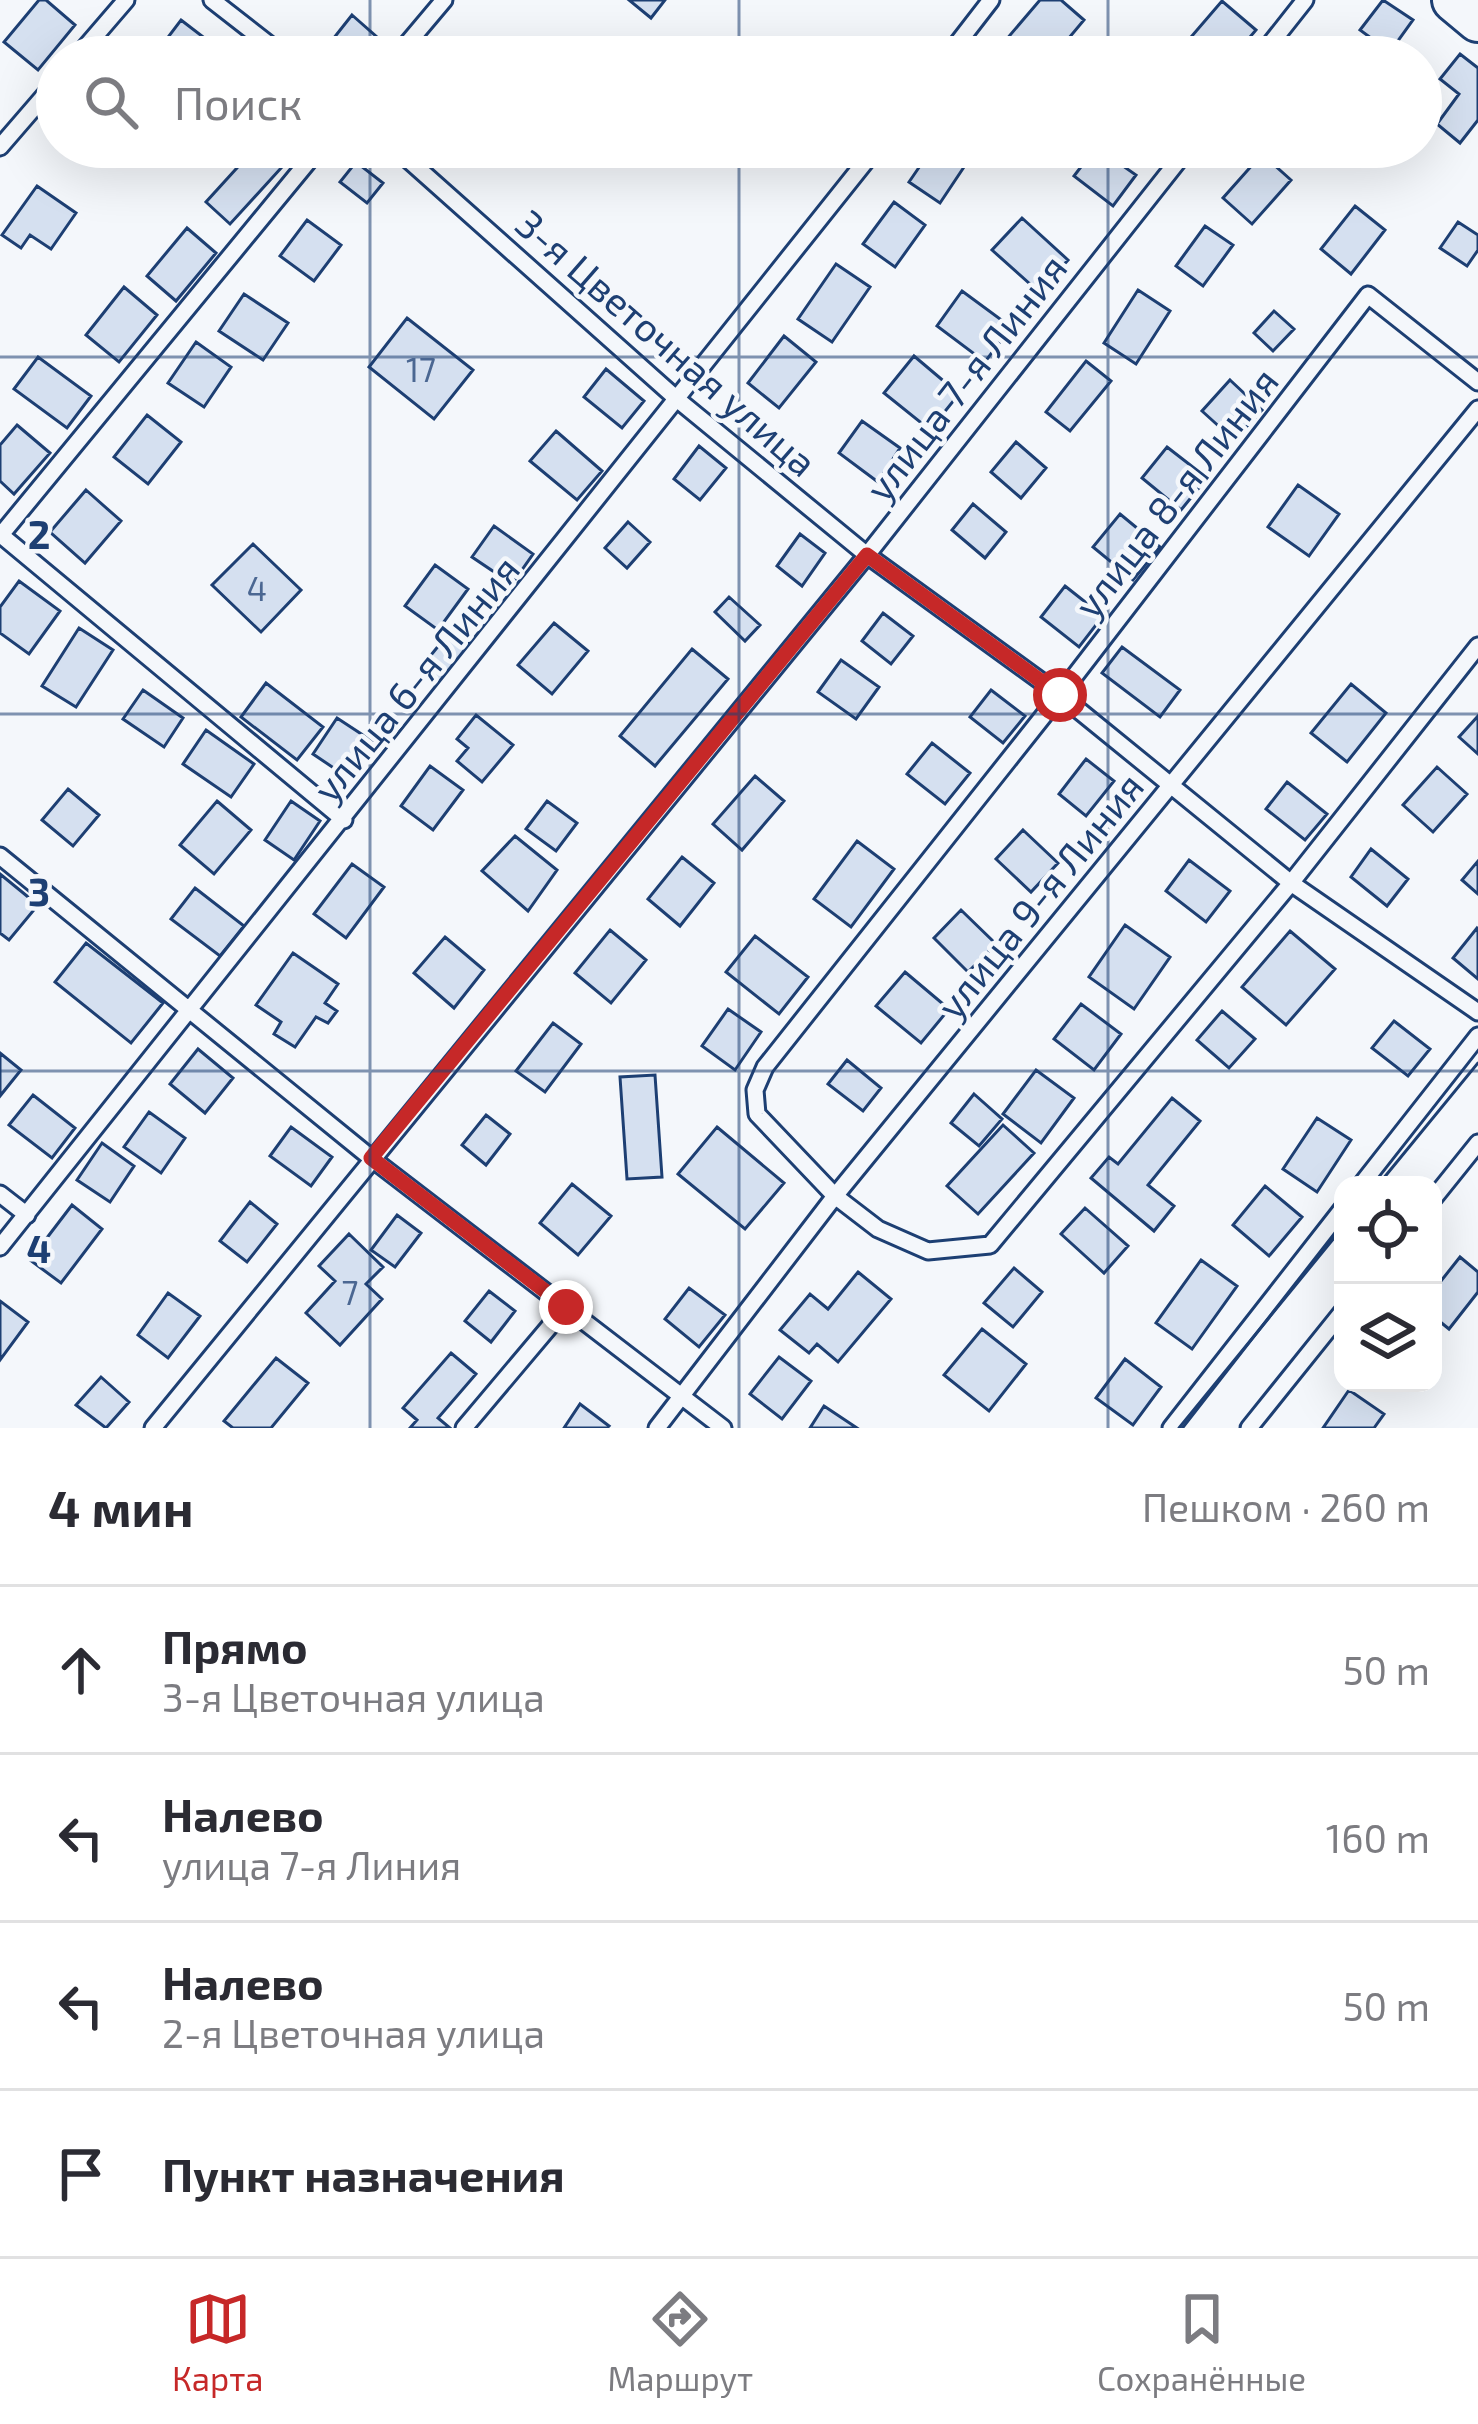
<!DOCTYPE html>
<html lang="ru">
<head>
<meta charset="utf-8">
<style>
  :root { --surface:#fff; --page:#f7f7f7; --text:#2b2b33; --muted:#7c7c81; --line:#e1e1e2; --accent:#c62828 }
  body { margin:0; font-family:"Exo 2",sans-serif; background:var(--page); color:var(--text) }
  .controls { position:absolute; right:36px; bottom:36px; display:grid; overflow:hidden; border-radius:24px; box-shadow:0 12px 48px #0002 }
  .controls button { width:108px; height:108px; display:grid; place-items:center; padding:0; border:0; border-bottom:3px solid var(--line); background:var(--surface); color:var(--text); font:60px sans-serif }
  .stop { position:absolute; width:36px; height:36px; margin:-27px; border:9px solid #c62828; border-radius:50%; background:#fff }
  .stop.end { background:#c62828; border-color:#fff; box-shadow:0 3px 12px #0008 }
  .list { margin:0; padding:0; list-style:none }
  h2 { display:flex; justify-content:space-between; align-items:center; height:156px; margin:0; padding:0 48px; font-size:51px }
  h2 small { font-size:39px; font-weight:400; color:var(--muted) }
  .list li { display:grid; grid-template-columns:78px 1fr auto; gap:36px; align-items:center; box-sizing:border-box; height:168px; padding:0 48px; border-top:3px solid var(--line) }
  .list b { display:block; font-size:45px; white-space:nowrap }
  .list p { margin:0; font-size:39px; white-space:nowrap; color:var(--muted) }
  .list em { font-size:39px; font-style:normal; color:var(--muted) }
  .icon { flex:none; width:66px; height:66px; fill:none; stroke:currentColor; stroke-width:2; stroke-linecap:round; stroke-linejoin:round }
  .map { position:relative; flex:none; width:1478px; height:1428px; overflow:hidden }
  .search { position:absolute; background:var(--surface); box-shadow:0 12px 48px #0002; left:36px; right:36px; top:36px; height:132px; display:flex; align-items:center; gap:30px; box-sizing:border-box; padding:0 42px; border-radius:66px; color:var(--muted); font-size:45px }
  .sheet { height:828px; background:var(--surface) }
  nav { display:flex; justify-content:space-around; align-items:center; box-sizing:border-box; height:168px; border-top:3px solid var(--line); background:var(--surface); font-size:33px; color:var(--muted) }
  nav a { display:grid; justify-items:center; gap:6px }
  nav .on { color:var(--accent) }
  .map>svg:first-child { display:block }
  .building { fill:#d5e0f0; stroke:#1d3f73; stroke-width:3 }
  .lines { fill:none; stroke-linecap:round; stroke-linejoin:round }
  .lane-casing { stroke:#1d3f73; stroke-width:21 }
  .secondary-casing { stroke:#1d3f73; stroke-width:48 }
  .lane { stroke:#f4f7fb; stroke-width:15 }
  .secondary { stroke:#f4f7fb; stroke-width:42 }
  .tram { stroke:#1d3f73; stroke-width:3 }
  .route { stroke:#c62828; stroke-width:15 }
  .grid { fill:none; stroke:#1d3f73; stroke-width:3; stroke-opacity:0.55 }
  .labels { text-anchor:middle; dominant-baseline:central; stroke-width:9; stroke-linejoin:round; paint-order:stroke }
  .number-label { font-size:33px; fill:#4b6792 }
  .street-label { font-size:39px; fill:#1d3f73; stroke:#f4f7fb }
  .grid-label { font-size:39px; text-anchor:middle; font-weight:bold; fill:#1d3f73; stroke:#f4f7fb; stroke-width:9; stroke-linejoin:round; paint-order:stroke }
</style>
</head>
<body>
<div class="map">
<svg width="1478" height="1428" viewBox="0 0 1478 1428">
  <rect width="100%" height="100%" fill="#f4f7fb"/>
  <!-- building -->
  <path class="building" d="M 39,0 L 46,0 L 75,25 L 38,70 L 4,42 Z
    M 629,0 L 665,0 L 651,18 Z
    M 1040,0 L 1061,0 L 1084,20 L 1053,57 L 1024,57 L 1005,41 Z
    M 1383,0 L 1413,20 L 1390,52 L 1360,30 Z
    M 1222,1 L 1256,30 L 1233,57 L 1186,57 L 1179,51 Z
    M 352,15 L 378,38 L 363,57 L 355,57 L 333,39 Z
    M 181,20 L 211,43 L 200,57 L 153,57 Z
    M 1460,54 L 1478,68 L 1478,120 L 1460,143 L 1437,124 L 1459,94 L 1440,79 Z
    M 256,147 L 282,167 L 230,224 L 206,202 Z
    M 933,147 L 964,167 L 940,203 L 909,182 Z
    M 1096,147 L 1136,175 L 1113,206 L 1074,176 Z
    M 1262,154 L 1291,180 L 1252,224 L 1223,198 Z
    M 356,162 L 383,183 L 367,203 L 340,182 Z
    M 37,186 L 76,213 L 51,249 L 30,235 L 21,248 L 2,235 Z
    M 894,202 L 925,225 L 895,267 L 863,244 Z
    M 1355,206 L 1385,230 L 1351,274 L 1321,249 Z
    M 1022,218 L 1068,260 L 1039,292 L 992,250 Z
    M 307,220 L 341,245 L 314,281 L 280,256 Z
    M 1458,222 L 1478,235 L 1478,250 L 1467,266 L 1440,248 Z
    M 1205,226 L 1233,245 L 1203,286 L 1176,266 Z
    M 187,228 L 216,253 L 176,301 L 147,276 Z
    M 836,264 L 870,287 L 832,342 L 798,319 Z
    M 124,287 L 157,315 L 119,362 L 86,335 Z
    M 1138,290 L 1170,311 L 1136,364 L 1104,343 Z
    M 962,291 L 1011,327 L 985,362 L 937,326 Z
    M 244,294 L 288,323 L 263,360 L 219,331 Z
    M 1274,311 L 1294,329 L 1273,351 L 1254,333 Z
    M 407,318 L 473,370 L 434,419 L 369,367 Z
    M 784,336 L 816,362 L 779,408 L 748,383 Z
    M 196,342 L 231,367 L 204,407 L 168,383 Z
    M 914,356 L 959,394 L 930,430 L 884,393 Z
    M 38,357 L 91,396 L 67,428 L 14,389 Z
    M 1086,361 L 1111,381 L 1070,431 L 1046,412 Z
    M 606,369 L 644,401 L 622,428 L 584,397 Z
    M 1230,380 L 1262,410 L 1234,440 L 1202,411 Z
    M 147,415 L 181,442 L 148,484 L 114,457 Z
    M 862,421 L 900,448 L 878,482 L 839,453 Z
    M 17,425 L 50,453 L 14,494 L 0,481 L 0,445 Z
    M 556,431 L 602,471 L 577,500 L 530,461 Z
    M 1016,442 L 1046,468 L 1021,498 L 991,472 Z
    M 699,446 L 726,468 L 700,500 L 674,479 Z
    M 1167,447 L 1207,478 L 1181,510 L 1142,478 Z
    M 1298,485 L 1339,514 L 1309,556 L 1268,527 Z
    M 86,490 L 121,521 L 85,563 L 50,532 Z
    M 973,504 L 1006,532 L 985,558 L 952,530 Z
    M 1120,514 L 1160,547 L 1133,580 L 1093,547 Z
    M 628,522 L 650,542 L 627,568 L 605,548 Z
    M 494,526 L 533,554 L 512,584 L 472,557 Z
    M 800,534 L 825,553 L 802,586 L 777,566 Z
    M 253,544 L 301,590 L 261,632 L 212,585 Z
    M 435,565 L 468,589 L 438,630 L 405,606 Z
    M 19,581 L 60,611 L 29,654 L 0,633 L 0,607 Z
    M 1065,586 L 1103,616 L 1079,647 L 1041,617 Z
    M 729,597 L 760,625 L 745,641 L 715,612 Z
    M 883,613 L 913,636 L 891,664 L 862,641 Z
    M 554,623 L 588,651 L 552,694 L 518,665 Z
    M 79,628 L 113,650 L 76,707 L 42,686 Z
    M 453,628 L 475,647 L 441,690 L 418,671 Z
    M 1122,647 L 1180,690 L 1160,717 L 1102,673 Z
    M 692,649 L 728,679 L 655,766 L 620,736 Z
    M 841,660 L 879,687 L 856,719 L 818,692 Z
    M 266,683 L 323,727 L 297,760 L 241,717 Z
    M 1351,684 L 1386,713 L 1347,762 L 1311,733 Z
    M 143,690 L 183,718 L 164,747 L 123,719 Z
    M 991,690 L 1025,716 L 1003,743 L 970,717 Z
    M 476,715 L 513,745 L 482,782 L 457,761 L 468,748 L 457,739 Z
    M 1478,716 L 1478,754 L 1459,737 Z
    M 337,718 L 375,743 L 350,779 L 313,754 Z
    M 206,730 L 254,764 L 231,797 L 183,764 Z
    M 932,743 L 970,773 L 945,804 L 907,774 Z
    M 1086,759 L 1114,781 L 1086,816 L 1059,794 Z
    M 430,766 L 463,790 L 433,830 L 401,806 Z
    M 1437,767 L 1467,794 L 1433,832 L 1403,805 Z
    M 755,776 L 784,801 L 742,850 L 713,824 Z
    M 1287,782 L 1327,814 L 1305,840 L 1266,809 Z
    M 68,789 L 99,815 L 73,846 L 42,820 Z
    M 217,801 L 251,830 L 214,874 L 180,845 Z
    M 291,801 L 320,821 L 294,860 L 265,840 Z
    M 547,801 L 577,823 L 556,851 L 526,829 Z
    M 1023,830 L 1058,863 L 1031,892 L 996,859 Z
    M 515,836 L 557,870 L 528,911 L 482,871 Z
    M 857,841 L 894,869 L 851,927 L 814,899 Z
    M 1371,849 L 1408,879 L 1387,906 L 1351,877 Z
    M 682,857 L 714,883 L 680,926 L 648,899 Z
    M 1189,860 L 1230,891 L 1206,922 L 1166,891 Z
    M 1478,861 L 1478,894 L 1462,880 Z
    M 352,864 L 384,887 L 346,938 L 314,914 Z
    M 0,874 L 38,905 L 9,940 L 0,933 Z
    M 195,888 L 244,926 L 220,956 L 171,919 Z
    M 961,910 L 996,944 L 968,972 L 934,938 Z
    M 1125,925 L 1170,957 L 1134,1009 L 1089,977 Z
    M 1477,928 L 1478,929 L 1478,979 L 1453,958 Z
    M 610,930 L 646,960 L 611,1003 L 575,973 Z
    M 1290,931 L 1335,969 L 1286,1025 L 1242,987 Z
    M 755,936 L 808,977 L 779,1014 L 726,972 Z
    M 445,937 L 484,970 L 454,1008 L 414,973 Z
    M 86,943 L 163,1003 L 131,1043 L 55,982 Z
    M 293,953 L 338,984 L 325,1003 L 337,1011 L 328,1023 L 316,1017 L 295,1047 L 274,1034 L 281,1022 L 256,1005 Z
    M 905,972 L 949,1009 L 921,1043 L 876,1006 Z
    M 1081,1004 L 1121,1034 L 1094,1070 L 1054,1039 Z
    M 728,1009 L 761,1032 L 735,1070 L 702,1046 Z
    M 1222,1011 L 1255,1039 L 1229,1068 L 1197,1040 Z
    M 1394,1021 L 1430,1049 L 1408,1076 L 1372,1048 Z
    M 553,1023 L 581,1044 L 545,1092 L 516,1071 Z
    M 198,1049 L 233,1078 L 205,1113 L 170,1084 Z
    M 0,1053 L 21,1070 L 0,1096 Z
    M 847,1060 L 881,1088 L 863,1111 L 828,1084 Z
    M 1036,1070 L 1074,1098 L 1041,1143 L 1003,1114 Z
    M 655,1075 L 662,1177 L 627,1179 L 620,1077 Z
    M 974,1094 L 1002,1119 L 979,1146 L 951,1123 Z
    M 33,1095 L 75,1128 L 52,1158 L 9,1125 Z
    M 1172,1098 L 1200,1121 L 1148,1185 L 1174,1206 L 1154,1231 L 1091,1178 L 1109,1157 L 1118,1164 Z
    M 149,1112 L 185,1138 L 161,1173 L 124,1147 Z
    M 486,1115 L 510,1134 L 486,1165 L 462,1145 Z
    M 1317,1118 L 1351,1140 L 1317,1192 L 1283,1169 Z
    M 1003,1125 L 1034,1153 L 978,1214 L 947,1186 Z
    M 291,1127 L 332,1157 L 311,1186 L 270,1156 Z
    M 717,1127 L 784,1183 L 745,1229 L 678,1174 Z
    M 102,1143 L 134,1166 L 110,1202 L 77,1180 Z
    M 572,1184 L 611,1216 L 578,1255 L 540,1223 Z
    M 1265,1186 L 1302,1217 L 1269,1256 L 1233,1225 Z
    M 250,1202 L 277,1224 L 247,1262 L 220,1241 Z
    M 72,1205 L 102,1229 L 61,1283 L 30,1260 Z
    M 1085,1208 L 1128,1246 L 1104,1273 L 1061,1234 Z
    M 397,1215 L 421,1233 L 395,1267 L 371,1250 Z
    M 349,1234 L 383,1267 L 366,1284 L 382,1299 L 340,1345 L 306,1313 L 335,1281 L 319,1266 Z
    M 1460,1257 L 1478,1272 L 1478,1292 L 1449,1329 L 1433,1316 L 1433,1291 Z
    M 1201,1260 L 1237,1286 L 1192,1349 L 1156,1323 Z
    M 1014,1268 L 1042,1292 L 1013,1327 L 984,1303 Z
    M 858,1272 L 891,1299 L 838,1362 L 817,1344 L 809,1353 L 780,1330 L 810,1294 L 828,1309 Z
    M 689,1288 L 725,1315 L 699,1347 L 665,1319 Z
    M 489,1291 L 515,1311 L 491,1342 L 465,1321 Z
    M 168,1293 L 200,1316 L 168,1358 L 138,1335 Z
    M 0,1301 L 28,1322 L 0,1360 Z
    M 982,1329 L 1026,1364 L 989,1411 L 944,1375 Z
    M 451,1353 L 476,1374 L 438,1418 L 450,1428 L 410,1428 L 417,1420 L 403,1408 Z
    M 779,1357 L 811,1381 L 782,1419 L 750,1394 Z
    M 276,1358 L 308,1383 L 271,1428 L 233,1428 L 224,1421 Z
    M 1125,1359 L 1161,1387 L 1133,1425 L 1096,1398 Z
    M 101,1377 L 129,1402 L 106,1428 L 76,1405 Z
    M 1349,1390 L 1384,1414 L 1374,1428 L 1323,1428 Z
    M 580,1404 L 609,1426 L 607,1428 L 564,1428 Z
    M 824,1406 L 857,1428 L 810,1428 Z"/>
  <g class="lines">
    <!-- lane casing -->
    <g class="lane-casing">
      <path id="lane" d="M 212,0 L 285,57
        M 77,57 L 126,0
        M 396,57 L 444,0
        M 947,57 L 991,0
        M 1260,57 L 1305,0
        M 0,147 L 57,81
        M 394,147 L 678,400 L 867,555 L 1060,695 L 1291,883 L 1478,1012
        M 1478,382 L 1368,295 L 1060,695 L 765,1067 L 755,1090 L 757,1114 L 835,1196 L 878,1229 L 928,1251 L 990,1245 L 1291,883 L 1478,646
        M 1,535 L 344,820
        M 0,536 L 320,147
        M 0,856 L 371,1158 L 723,1428
        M 1361,1185 L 1478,1036
        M 0,1194 L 27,1215
        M 1433,1199 L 1478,1143
        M 0,1247 L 877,147
        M 153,1428 L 867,555 L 1189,147
        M 464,1428 L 566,1307
        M 657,1428 L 835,1196 L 1478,409
        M 1171,1428 L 1343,1208
        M 1249,1428 L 1343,1311"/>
    </g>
    <!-- secondary casing -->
    <g class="secondary-casing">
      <path id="secondary" d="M 1454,0 L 1478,20"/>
    </g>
    <!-- lane -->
    <use href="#lane" class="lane"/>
    <!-- secondary -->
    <use href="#secondary" class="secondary"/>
    <!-- tram -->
    <path class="tram" d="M 1378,1185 L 1478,1063
      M 1179,1428 L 1343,1227"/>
  </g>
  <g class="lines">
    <!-- route -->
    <path class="route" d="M 566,1307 L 371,1158 L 867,555 L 1060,695"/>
  </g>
  <!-- grid -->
  <path class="grid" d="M 370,0 L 370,57M 739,0 L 739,57M 1108,0 L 1108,57M 370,147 L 370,1428M 739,147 L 739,1428M 1108,147 L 1108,1428M 0,357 L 1478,357M 0,714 L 1478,714M 0,1071 L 1478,1071"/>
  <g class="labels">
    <!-- number labels -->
    <g class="number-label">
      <text x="421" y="369">17</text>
      <text x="257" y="588">4</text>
      <text x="350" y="1292">7</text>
    </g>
    <!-- street labels -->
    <g class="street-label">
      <text transform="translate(667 342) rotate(41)">3-я Цветочная улица</text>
      <text transform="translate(965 377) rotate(-52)">улица 7-я Линия</text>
      <text transform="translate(1175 492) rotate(-52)">улица 8-я Линия</text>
      <text transform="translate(415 678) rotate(-51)">улица 6-я Линия</text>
      <text transform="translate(1039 895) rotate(-51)">улица 9-я Линия</text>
    </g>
  </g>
  <g class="grid-label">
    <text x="39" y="549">2</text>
    <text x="39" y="906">3</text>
    <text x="39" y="1263">4</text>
  </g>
</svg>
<div class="controls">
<button><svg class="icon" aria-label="locate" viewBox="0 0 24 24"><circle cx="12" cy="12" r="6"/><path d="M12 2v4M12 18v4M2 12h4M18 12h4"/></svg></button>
<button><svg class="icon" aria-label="layers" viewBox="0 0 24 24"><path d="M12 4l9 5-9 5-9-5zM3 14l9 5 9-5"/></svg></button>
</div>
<div class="stop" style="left:1060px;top:695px"></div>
<div class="stop end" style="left:566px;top:1307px"></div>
<div class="search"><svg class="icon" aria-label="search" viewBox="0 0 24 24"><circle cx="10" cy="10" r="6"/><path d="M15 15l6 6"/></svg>Поиск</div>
</div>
<section class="sheet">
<h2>4 мин<small>Пешком · 260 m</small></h2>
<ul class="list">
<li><svg class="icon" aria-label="ahead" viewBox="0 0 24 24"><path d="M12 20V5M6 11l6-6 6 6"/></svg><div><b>Прямо</b><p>3-я Цветочная улица</p></div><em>50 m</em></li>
<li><svg class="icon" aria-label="left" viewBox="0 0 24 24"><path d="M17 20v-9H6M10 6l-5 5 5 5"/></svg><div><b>Налево</b><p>улица 7-я Линия</p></div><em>160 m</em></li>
<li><svg class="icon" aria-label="left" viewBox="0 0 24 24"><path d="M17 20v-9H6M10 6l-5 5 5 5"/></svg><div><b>Налево</b><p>2-я Цветочная улица</p></div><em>50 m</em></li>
<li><svg class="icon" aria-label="arrive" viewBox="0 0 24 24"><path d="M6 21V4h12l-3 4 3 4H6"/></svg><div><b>Пункт назначения</b></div></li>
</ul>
</section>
<nav>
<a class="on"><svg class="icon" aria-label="map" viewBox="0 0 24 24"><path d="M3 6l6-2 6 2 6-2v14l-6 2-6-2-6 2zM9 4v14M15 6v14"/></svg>Карта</a>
<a><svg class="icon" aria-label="directions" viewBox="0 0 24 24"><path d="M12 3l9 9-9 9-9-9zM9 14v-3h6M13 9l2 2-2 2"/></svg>Маршрут</a>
<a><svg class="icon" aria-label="saved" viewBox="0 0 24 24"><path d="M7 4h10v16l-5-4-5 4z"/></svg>Сохранённые</a>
</nav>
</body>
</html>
